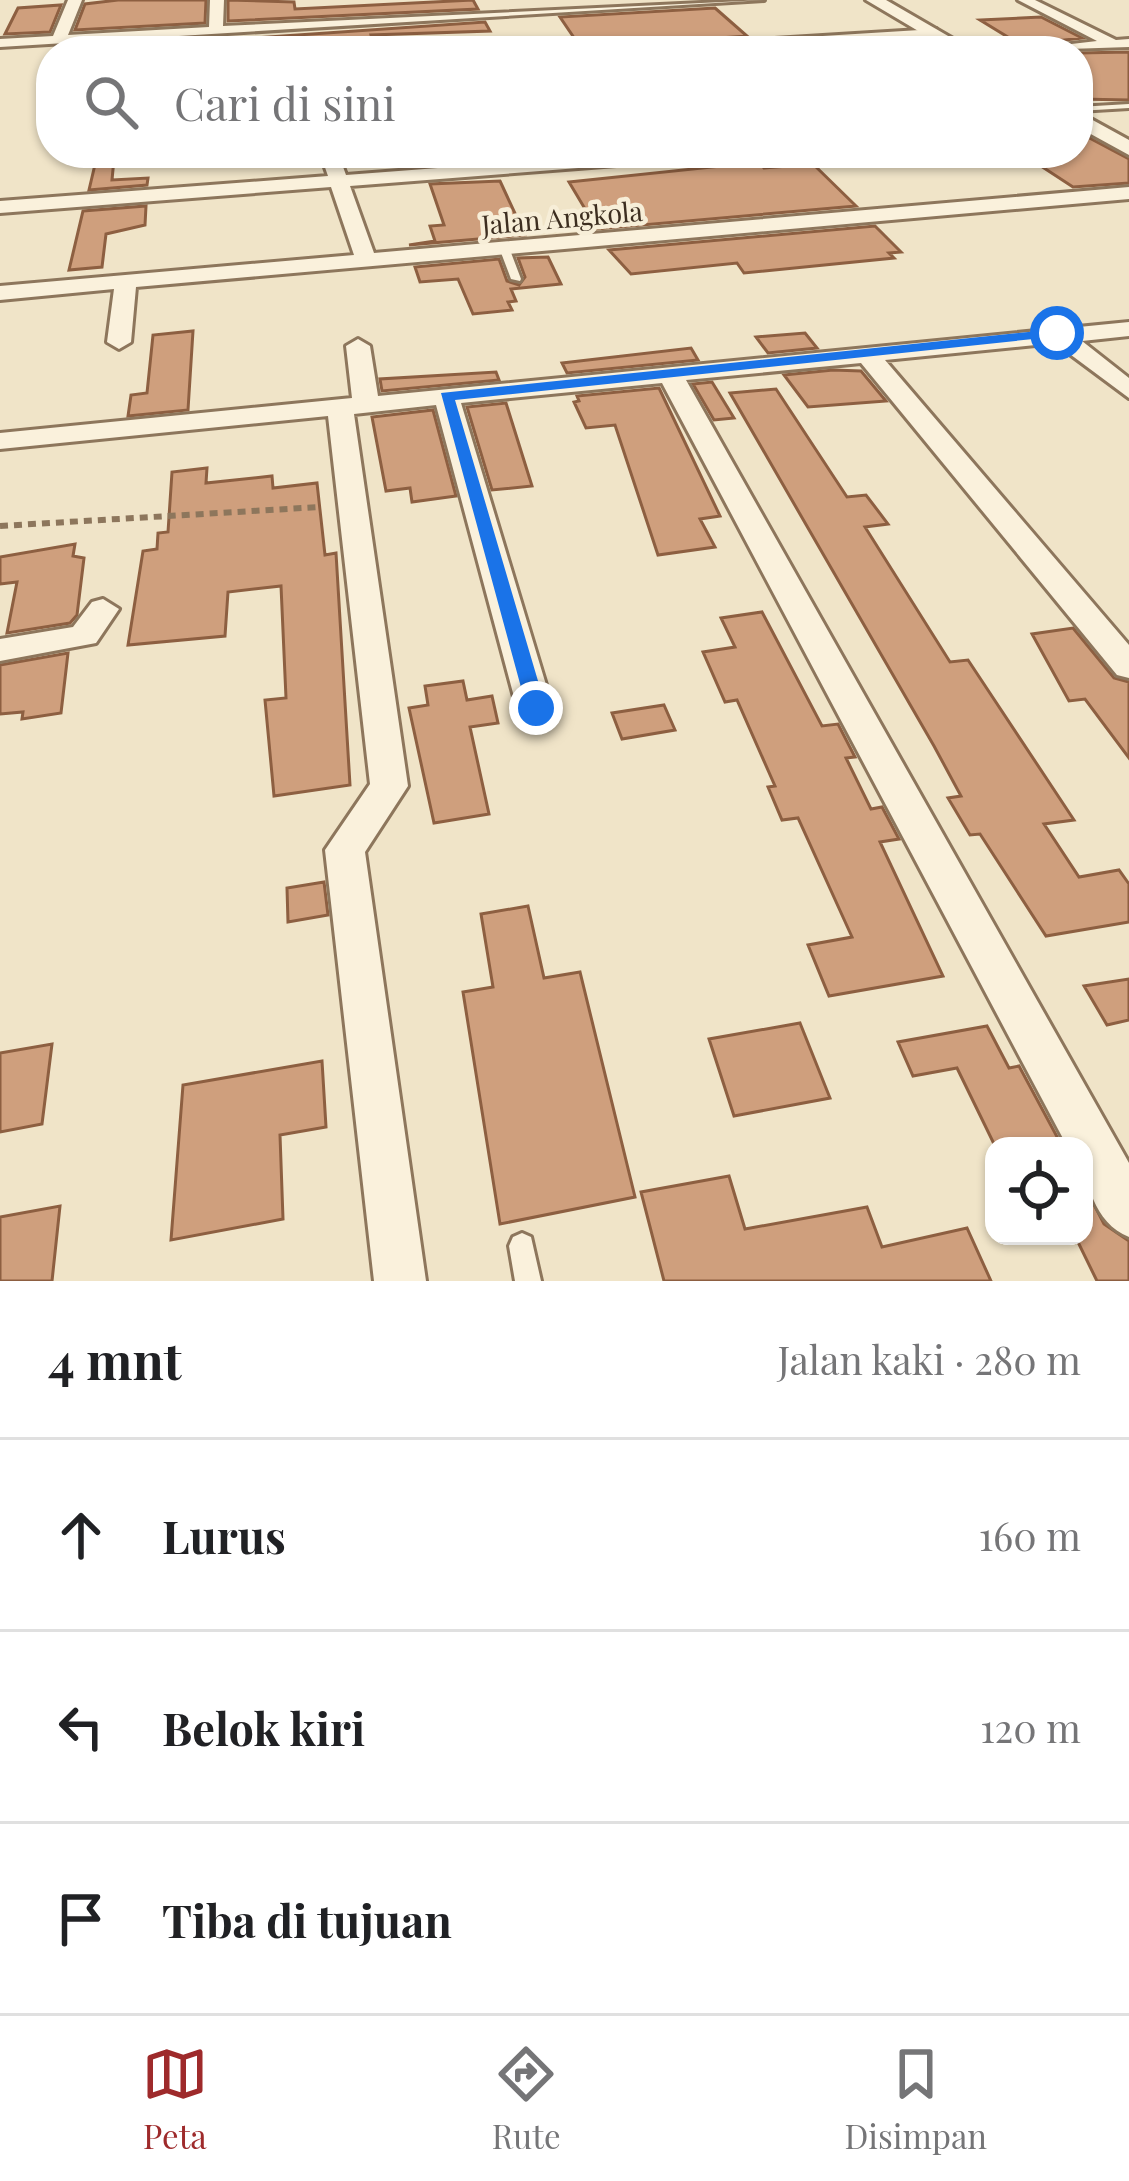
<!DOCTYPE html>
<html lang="id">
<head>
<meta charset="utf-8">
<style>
  :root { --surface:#fff; --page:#f2f2f2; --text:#202124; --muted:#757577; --line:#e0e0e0; --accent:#9e2a2b }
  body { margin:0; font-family:"Playfair Display",serif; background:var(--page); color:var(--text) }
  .controls { position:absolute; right:36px; bottom:36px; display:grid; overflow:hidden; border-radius:24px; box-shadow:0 3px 9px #0004 }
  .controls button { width:108px; height:108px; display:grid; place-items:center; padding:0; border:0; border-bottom:3px solid var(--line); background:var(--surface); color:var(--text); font:60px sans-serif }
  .stop { position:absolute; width:36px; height:36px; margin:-27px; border:9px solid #1a73e8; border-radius:50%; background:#fff }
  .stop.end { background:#1a73e8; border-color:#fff; box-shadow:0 3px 12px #0008 }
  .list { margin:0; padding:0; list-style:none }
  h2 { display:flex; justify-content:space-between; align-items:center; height:156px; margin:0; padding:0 48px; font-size:51px }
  h2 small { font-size:39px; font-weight:400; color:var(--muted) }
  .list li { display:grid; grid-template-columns:78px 1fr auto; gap:36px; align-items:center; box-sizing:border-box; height:192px; padding:0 48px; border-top:3px solid var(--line) }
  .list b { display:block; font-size:45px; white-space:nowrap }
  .list em { font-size:39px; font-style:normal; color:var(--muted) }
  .icon { flex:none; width:66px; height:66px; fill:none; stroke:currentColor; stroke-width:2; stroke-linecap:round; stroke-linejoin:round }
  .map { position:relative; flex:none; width:1129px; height:1281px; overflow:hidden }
  .search { position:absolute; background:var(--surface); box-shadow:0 3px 9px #0004; left:36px; right:36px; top:36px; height:132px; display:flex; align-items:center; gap:30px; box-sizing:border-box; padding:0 42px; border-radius:48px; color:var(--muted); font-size:45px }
  .sheet { height:732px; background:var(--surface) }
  nav { display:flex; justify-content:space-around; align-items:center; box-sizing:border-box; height:168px; border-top:3px solid var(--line); background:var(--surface); font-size:33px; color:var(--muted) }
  nav a { display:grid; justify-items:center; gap:6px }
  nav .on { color:var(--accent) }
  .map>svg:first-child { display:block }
  .building { fill:#cf9f7d; stroke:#8d5f41; stroke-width:3 }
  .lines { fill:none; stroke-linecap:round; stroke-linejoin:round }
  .service-casing { stroke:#8d765c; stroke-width:6 }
  .minor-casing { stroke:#8d765c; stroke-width:6 }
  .tertiary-casing { stroke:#8d765c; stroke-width:6 }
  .path { stroke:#8d765c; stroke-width:6; stroke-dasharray:8 6; stroke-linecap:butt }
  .service { fill:#faf1dc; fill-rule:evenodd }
  .minor { fill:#faf1dc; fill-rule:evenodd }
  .tertiary { fill:#faf1dc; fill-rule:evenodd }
  .route { fill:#1a73e8 }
  .labels { text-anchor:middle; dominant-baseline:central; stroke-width:9; stroke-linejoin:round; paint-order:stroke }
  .far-street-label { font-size:27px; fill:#3d2e20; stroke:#f7eed8 }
</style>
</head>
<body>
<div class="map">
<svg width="1129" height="1281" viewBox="0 0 1129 1281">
  <rect width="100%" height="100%" fill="#f0e4c8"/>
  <!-- building -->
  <path class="building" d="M 118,0 L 206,0 L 205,23 L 75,30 L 85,4 Z
    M 228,0 L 294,2 L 295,9 L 473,0 L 478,9 L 228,21 Z
    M 61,5 L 50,32 L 5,34 L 18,8 Z
    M 715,8 L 747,36 L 581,48 L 560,17 Z
    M 1041,17 L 1082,38 L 1021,45 L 980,20 Z
    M 485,22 L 490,31 L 371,35 L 374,45 L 237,51 L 236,41 L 162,46 L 161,51 L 66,51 Z
    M 1129,52 L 1129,100 L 1078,99 L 1078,53 Z
    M 1080,133 L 1129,159 L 1129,183 L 1073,187 L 1021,153 L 1078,153 Z
    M 97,156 L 114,159 L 112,180 L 148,178 L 147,185 L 89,190 Z
    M 759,162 L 764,168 L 813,164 L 856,206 L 597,229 L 569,182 Z
    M 500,181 L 525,235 L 409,245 L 435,241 L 430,226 L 444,225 L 430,184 Z
    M 146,206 L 145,225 L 106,234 L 102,267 L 69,270 L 83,211 Z
    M 875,226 L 901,252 L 889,253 L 894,258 L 744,273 L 737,263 L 631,274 L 609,250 Z
    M 548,257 L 561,284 L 511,289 L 516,301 L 508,302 L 512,310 L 473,314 L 458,279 L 420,282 L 415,267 L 499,259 L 507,281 L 519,285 L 525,277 L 518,258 Z
    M 193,331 L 188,410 L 128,416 L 131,395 L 147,393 L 153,335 Z
    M 805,333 L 817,348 L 768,353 L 756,337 Z
    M 691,348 L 698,360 L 567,373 L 562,363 Z
    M 833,370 L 861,371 L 886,401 L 808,407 L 784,375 Z
    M 496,372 L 499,380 L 382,391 L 380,379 Z
    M 712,382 L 734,418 L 714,420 L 693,384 Z
    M 659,388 L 720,516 L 700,519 L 715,547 L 658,555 L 615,425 L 586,428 L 574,402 L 579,401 L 577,396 Z
    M 776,389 L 847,497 L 866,495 L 888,524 L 865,527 L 950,662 L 968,660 L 1074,820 L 1044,824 L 1079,877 L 1119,870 L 1129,884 L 1129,922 L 1046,936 L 980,834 L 970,835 L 948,798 L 961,796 L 934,746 L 730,393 Z
    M 506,403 L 532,486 L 492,490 L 467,407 Z
    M 433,410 L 456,496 L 412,502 L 410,488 L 386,491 L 372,417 Z
    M 207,468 L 206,483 L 272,476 L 273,488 L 317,483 L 325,555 L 336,553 L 350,785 L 274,796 L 265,700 L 286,698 L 281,586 L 228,592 L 225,636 L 128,645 L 143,551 L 157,549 L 158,533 L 168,532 L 172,472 Z
    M 75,544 L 73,556 L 84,558 L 77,615 L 70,623 L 7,633 L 17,582 L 0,584 L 0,557 Z
    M 762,612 L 822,726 L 838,724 L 855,757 L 846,758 L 871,809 L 882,807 L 899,839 L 880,842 L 943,976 L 829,996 L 808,945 L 852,937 L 798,818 L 782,820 L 768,787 L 775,786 L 737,700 L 725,702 L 703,652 L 735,647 L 721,618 Z
    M 1073,628 L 1114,678 L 1129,682 L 1129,758 L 1085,699 L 1069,701 L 1032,634 Z
    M 68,653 L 61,713 L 22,719 L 23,712 L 0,714 L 0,665 Z
    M 463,681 L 467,700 L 492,696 L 498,723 L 470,727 L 489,814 L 434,823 L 409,708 L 428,705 L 425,686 Z
    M 664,705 L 675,730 L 622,739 L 612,713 Z
    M 324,882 L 328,915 L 288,922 L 287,888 Z
    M 528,906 L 544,978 L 580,972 L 635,1197 L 500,1224 L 463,992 L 493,987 L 481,914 Z
    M 1129,979 L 1129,1020 L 1107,1025 L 1084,986 Z
    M 800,1023 L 830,1098 L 734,1116 L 709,1039 Z
    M 987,1026 L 1009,1068 L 1019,1066 L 1062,1146 L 995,1146 L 957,1068 L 913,1076 L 898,1042 Z
    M 52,1044 L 42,1124 L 0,1132 L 0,1053 Z
    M 322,1061 L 326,1127 L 280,1135 L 283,1219 L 171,1240 L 183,1085 Z
    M 729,1176 L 745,1229 L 867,1207 L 882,1247 L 967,1228 L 991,1281 L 664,1281 L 641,1192 Z
    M 1084,1185 L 1104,1224 L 1129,1241 L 1129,1281 L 1097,1281 L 1075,1236 L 1084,1236 Z
    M 60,1206 L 52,1281 L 0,1281 L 0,1217 Z"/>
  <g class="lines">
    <!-- service casing -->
    <g class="service-casing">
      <path id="service" d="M 1129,104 L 1129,108 L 1078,111 L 1078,107 Z
        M 505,247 L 510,250 L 521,279 L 520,281 L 511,279 L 500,250 Z
        M 522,1233 L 531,1237 L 541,1281 L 515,1281 L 509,1246 L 513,1237 Z"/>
    </g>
    <!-- minor casing -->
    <g class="minor-casing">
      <path id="minor" d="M 68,0 L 82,0 L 68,35 L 209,27 L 210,0 L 224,0 L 223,26 L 764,0 L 0,47 L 0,39 L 53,36 Z
        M 1018,0 L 1035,0 L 1116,40 L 1129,39 L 1129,47 L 1012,51 L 1097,41 Z
        M 936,29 L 931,36 L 637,51 L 644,47 Z
        M 320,153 L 338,153 L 346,175 L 635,153 L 715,153 L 706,158 L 350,186 L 374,253 L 1129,187 L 1129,199 L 136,287 L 131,342 L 119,349 L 107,342 L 114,289 L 0,300 L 0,286 L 354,255 L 331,187 L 0,213 L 0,201 L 328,176 Z
        M 1129,322 L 1129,336 L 1082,341 L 1129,378 L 1129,398 L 1055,343 L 885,360 L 1129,645 L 1129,678 L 1117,675 L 861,363 L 686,380 L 1129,1163 L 1129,1237 C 1094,1223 1084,1181 1084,1146 L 1067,1146 L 662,383 L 461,403 L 553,708 L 535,720 L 517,708 L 436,405 L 354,414 L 408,786 L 365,852 L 426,1281 L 374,1281 L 325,850 L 370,784 L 328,416 L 0,449 L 0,433 L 352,398 L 346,346 L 358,339 L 370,346 L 378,396 Z
        M 103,599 L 119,609 L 96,643 L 0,661 L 0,639 L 73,627 L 92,602 Z"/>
    </g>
    <!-- tertiary casing -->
    <g class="tertiary-casing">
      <path id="tertiary" d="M 866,0 L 886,0 L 974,51 L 952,51 Z
        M 1078,112 L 1129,140 L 1129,155 L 1078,127 Z"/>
    </g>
    <!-- path -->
    <path class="path" d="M 0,526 L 320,507"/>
    <!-- service -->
    <use href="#service" class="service"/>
    <!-- minor -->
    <use href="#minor" class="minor"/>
    <!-- tertiary -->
    <use href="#tertiary" class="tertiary"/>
  </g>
  <!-- route -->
  <path class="route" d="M 1057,329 L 1062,336 L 455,400 L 546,708 L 528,713 L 441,393 Z"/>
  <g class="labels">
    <!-- far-street labels -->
    <g class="far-street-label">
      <text transform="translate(562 217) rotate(-5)">Jalan Angkola</text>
    </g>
  </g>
</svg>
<div class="controls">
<button><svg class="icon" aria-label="locate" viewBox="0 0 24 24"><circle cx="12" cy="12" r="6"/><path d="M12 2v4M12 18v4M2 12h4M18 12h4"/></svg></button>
</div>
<div class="stop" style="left:1057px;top:333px"></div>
<div class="stop end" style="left:536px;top:708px"></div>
<div class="search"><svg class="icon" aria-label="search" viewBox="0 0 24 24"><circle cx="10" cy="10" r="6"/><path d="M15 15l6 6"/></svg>Cari di sini</div>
</div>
<section class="sheet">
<h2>4 mnt<small>Jalan kaki · 280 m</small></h2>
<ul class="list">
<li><svg class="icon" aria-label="ahead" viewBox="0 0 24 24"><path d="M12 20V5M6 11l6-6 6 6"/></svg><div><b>Lurus</b></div><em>160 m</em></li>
<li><svg class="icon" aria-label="left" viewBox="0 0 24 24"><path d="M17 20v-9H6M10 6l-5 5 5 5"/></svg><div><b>Belok kiri</b></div><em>120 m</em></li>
<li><svg class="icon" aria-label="arrive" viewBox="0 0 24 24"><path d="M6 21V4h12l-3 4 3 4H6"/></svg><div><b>Tiba di tujuan</b></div></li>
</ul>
</section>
<nav>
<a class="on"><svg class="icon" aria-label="map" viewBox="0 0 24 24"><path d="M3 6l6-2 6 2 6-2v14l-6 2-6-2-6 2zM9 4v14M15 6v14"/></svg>Peta</a>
<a><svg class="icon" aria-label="directions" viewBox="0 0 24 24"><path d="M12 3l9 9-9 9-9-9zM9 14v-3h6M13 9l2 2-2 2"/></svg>Rute</a>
<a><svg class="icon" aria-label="saved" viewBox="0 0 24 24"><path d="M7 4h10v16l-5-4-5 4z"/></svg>Disimpan</a>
</nav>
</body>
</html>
